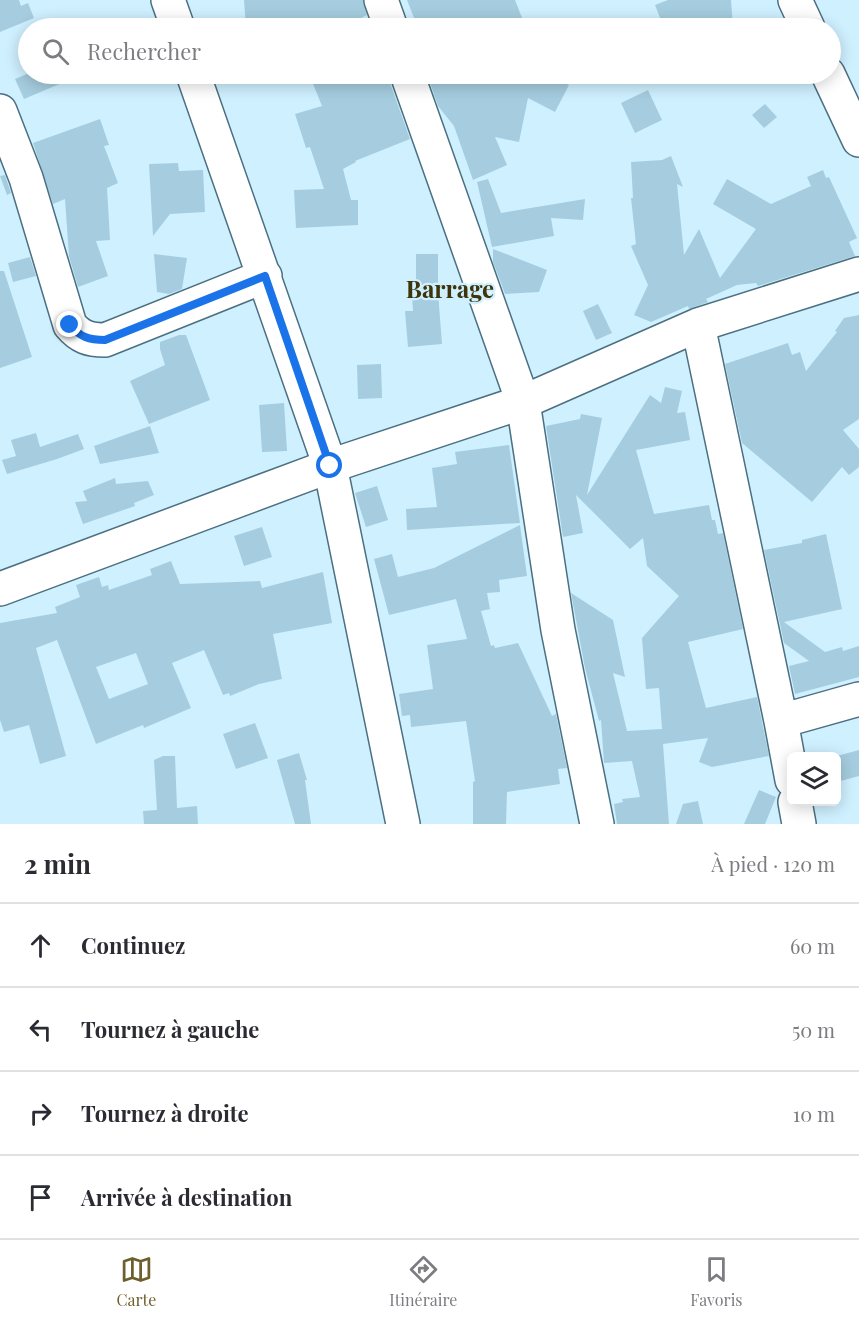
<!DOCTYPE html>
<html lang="fr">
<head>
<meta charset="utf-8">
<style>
  :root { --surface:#fff; --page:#f2f2f3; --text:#2b2b33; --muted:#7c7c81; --line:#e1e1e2; --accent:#6e5e2c }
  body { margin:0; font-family:"Playfair Display",serif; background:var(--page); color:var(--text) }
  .controls { position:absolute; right:18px; bottom:18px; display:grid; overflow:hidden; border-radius:9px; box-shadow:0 3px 15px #0003 }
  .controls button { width:54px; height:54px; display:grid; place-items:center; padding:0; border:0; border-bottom:2px solid var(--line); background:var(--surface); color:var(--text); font:30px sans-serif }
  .stop { position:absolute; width:18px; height:18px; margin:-14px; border:4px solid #1a73e8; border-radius:50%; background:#fff }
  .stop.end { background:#1a73e8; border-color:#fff; box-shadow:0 2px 6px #0008 }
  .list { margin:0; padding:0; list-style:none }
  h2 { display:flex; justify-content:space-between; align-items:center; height:78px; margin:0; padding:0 24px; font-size:26px }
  h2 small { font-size:20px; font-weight:400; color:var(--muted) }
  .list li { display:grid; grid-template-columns:39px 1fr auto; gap:18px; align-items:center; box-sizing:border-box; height:84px; padding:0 24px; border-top:2px solid var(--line) }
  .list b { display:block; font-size:22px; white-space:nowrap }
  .list em { font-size:20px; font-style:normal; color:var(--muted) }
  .icon { flex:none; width:33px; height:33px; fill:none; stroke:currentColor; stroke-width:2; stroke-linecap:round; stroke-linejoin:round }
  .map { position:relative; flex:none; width:859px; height:824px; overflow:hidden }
  .search { position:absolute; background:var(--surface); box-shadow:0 3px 15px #0003; left:18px; right:18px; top:18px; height:66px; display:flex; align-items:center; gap:15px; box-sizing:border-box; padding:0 21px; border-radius:33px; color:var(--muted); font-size:22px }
  .sheet { height:414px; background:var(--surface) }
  nav { display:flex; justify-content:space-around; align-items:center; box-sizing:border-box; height:84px; border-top:2px solid var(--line); background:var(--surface); font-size:16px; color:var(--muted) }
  nav a { display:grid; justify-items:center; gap:3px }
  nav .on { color:var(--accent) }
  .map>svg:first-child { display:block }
  .building { fill:#a5cddf; fill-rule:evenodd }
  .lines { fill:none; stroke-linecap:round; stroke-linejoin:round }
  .minor-casing { stroke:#4b7081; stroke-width:36 }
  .minor { stroke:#fff; stroke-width:33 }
  .route { stroke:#1a73e8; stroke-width:8 }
  .labels { text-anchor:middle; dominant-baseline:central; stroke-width:4.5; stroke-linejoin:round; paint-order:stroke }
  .quarter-label { font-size:24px; font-weight:bold; fill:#3f3309; stroke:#cff0ff }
</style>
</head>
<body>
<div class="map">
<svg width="859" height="824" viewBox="0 0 859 824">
  <rect width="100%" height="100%" fill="#cff0ff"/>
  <!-- building -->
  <path class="building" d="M 0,0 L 19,0 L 21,6 L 28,3 L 34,18 L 0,32 Z
    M 244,0 L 363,0 L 367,15 L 341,28 L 246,28 Z
    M 407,0 L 515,0 L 526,28 L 418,28 Z
    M 668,0 L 731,0 L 733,28 L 664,28 L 655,5 Z
    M 27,74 L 83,74 L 24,99 L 15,79 Z
    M 309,74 L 389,74 L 389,80 L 410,139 L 355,161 L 356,162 L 343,169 L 351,200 L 358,200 L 358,225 L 296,228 L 294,190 L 324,189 L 310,147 L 306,148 L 295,114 L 322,106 Z
    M 427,74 L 548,74 L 569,85 L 555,112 L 528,98 L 519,142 L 495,137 L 507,165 L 473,180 L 454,126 L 438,106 Z
    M 648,90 L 662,120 L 635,133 L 621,103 Z
    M 765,104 L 777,117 L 764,128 L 752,115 Z
    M 100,119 L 109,145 L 104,146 L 118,183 L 107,188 L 110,240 L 96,241 L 108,276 L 78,287 L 69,256 L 65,199 L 53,204 L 33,143 Z
    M 671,156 L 683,187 L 677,184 L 684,255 L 699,229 L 720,278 L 756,229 L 713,204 L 727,179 L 771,204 L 811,186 L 807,177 L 823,170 L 826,178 L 829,177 L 857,238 L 849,242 L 855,256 L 758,286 L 756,283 L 737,285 L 706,299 L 708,302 L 689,309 L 688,306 L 651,322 L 634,315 L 648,285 L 631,246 L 636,244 L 631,198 L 633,198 L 631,162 L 662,160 Z
    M 178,163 L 179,171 L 203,170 L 205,212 L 170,214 L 153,236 L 149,164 Z
    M 5,175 L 11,193 L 7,195 L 0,176 Z
    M 488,179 L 501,213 L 585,199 L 583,220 L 551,218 L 554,236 L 492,247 L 477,182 Z
    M 493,249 L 547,270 L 539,292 L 505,294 L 493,262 Z
    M 154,254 L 187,258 L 182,289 L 169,294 L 157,292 Z
    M 416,254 L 438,254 L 438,292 L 442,344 L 408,347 L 405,311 L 413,311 L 412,295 L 416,295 Z
    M 30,257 L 36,276 L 13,282 L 8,263 Z
    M 0,271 L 4,271 L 32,357 L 0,368 Z
    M 598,304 L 612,333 L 596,340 L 583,311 Z
    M 859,315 L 859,419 L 843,430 L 859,449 L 859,467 L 849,475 L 842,467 L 812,502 L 742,443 L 725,364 L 788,343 L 792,355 L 800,352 L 806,371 L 837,332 L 835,331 L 844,318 Z
    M 179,335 L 186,335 L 210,400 L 149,424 L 130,381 L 165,365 L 160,349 L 160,342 Z
    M 381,364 L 382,398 L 358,399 L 357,365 Z
    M 665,387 L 682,391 L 677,413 L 685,412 L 690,440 L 636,450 L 654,514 L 709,505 L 712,520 L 715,520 L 718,534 L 723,533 L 743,629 L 688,642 L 706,708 L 757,697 L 769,756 L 712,767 L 699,762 L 708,738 L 663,744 L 669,824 L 617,824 L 614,804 L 623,802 L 622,799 L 640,797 L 632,761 L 604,763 L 601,720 L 599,721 L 585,668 L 571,593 L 613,620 L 625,677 L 613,673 L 627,731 L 662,729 L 659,688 L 646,689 L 642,638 L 679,596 L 647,566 L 643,538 L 630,549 L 576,495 L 583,533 L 563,537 L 546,426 L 580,419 L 581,414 L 602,418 L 587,495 L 650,395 L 661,403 Z
    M 284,403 L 287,451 L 262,452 L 259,405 Z
    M 150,426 L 159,453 L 100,464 L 94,446 Z
    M 36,433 L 40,447 L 78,434 L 84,449 L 57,459 L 7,474 L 2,460 L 16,456 L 11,440 Z
    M 509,445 L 520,523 L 407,530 L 406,509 L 437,507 L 432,468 L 457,464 L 455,452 Z
    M 115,478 L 116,484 L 148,481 L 154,495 L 134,503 L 135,506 L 83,524 L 75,502 L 87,501 L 83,491 Z
    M 377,486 L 388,520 L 366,527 L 355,493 Z
    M 520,525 L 527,576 L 499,580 L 500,592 L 487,593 L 490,609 L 481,611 L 491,646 L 494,645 L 495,648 L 518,643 L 552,716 L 556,714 L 567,768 L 558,769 L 560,784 L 507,792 L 506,824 L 473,824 L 473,782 L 475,781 L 466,721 L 411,727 L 410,715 L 402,716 L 399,694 L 433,689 L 427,645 L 467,639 L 456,599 L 389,615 L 374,559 L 392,554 L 398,577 L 434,568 Z
    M 262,527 L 272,557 L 244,566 L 234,536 Z
    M 826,534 L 842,609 L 784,622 L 825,652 L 842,647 L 843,651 L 859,646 L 859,677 L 795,694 L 789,666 L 809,661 L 784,643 L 764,550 L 802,543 L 802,540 Z
    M 171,561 L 180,584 L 260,581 L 262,588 L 323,572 L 332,623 L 273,634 L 282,679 L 259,684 L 230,696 L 229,693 L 223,695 L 204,650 L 172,663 L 191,708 L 144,728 L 143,725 L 96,744 L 57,640 L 36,648 L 66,756 L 40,764 L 29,725 L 4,732 L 0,720 L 0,623 L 57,613 L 55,607 L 80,597 L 76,585 L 99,577 L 102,587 L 108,585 L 109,590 L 152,575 L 150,569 ZM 136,653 L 148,684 L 109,699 L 96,667 Z
    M 255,723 L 268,758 L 236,769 L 223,734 Z
    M 859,750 L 859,776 L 837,782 L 837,756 Z
    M 299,753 L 307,780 L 305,780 L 311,824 L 295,824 L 277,760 Z
    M 163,756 L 175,756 L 177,808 L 197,806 L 198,824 L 144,824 L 143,811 L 157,810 L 154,760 Z
    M 759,790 L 776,797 L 765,824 L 744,824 Z
    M 698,801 L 703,824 L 676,824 L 683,804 Z"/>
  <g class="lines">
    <!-- minor casing -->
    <g class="minor-casing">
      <path id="minor" d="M 168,0 L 178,28
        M 381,0 L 391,28
        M 795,0 L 808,28
        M 193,74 L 330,466 L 403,824
        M 407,74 L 523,402 L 558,630 L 597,824
        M 828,74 L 859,140
        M 0,111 L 26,178 L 70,325 C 80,337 89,340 105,340 L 265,276
        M 698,325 L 781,721 L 792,780
        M 0,589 L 330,466 L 523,402 L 698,325 L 859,274
        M 781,721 L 859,699
        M 795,802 L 799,824"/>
    </g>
    <!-- minor -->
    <use href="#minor" class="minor"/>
  </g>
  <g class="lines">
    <!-- route -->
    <path class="route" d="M 70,325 C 80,337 89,340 105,340 L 265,276 L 330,466"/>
  </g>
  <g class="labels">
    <!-- quarter labels -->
    <g class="quarter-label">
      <text x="450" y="288">Barrage</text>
    </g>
  </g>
</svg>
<div class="controls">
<button><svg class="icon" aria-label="layers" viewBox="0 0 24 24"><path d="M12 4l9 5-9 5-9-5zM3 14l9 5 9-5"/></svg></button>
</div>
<div class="stop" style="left:330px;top:466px"></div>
<div class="stop end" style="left:70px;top:325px"></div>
<div class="search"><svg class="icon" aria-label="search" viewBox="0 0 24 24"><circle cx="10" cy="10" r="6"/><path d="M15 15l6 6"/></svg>Rechercher</div>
</div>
<section class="sheet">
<h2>2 min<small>À pied · 120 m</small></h2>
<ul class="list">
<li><svg class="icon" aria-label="ahead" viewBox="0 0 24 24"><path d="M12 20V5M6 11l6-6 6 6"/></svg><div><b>Continuez</b></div><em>60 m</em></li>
<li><svg class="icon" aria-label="left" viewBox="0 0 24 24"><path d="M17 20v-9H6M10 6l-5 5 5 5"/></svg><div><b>Tournez à gauche</b></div><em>50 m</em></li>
<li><svg class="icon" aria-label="right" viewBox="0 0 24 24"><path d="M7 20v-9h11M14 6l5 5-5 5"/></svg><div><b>Tournez à droite</b></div><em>10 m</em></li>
<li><svg class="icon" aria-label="arrive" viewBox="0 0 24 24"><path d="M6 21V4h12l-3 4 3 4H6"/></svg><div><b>Arrivée à destination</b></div></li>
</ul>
</section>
<nav>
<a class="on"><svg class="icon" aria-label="map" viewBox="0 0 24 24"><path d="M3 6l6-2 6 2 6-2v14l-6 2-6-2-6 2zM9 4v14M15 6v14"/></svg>Carte</a>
<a><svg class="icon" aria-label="directions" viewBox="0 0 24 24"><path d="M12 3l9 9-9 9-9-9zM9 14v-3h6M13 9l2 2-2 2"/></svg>Itinéraire</a>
<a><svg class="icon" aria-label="saved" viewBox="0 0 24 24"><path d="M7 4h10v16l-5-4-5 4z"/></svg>Favoris</a>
</nav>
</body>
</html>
